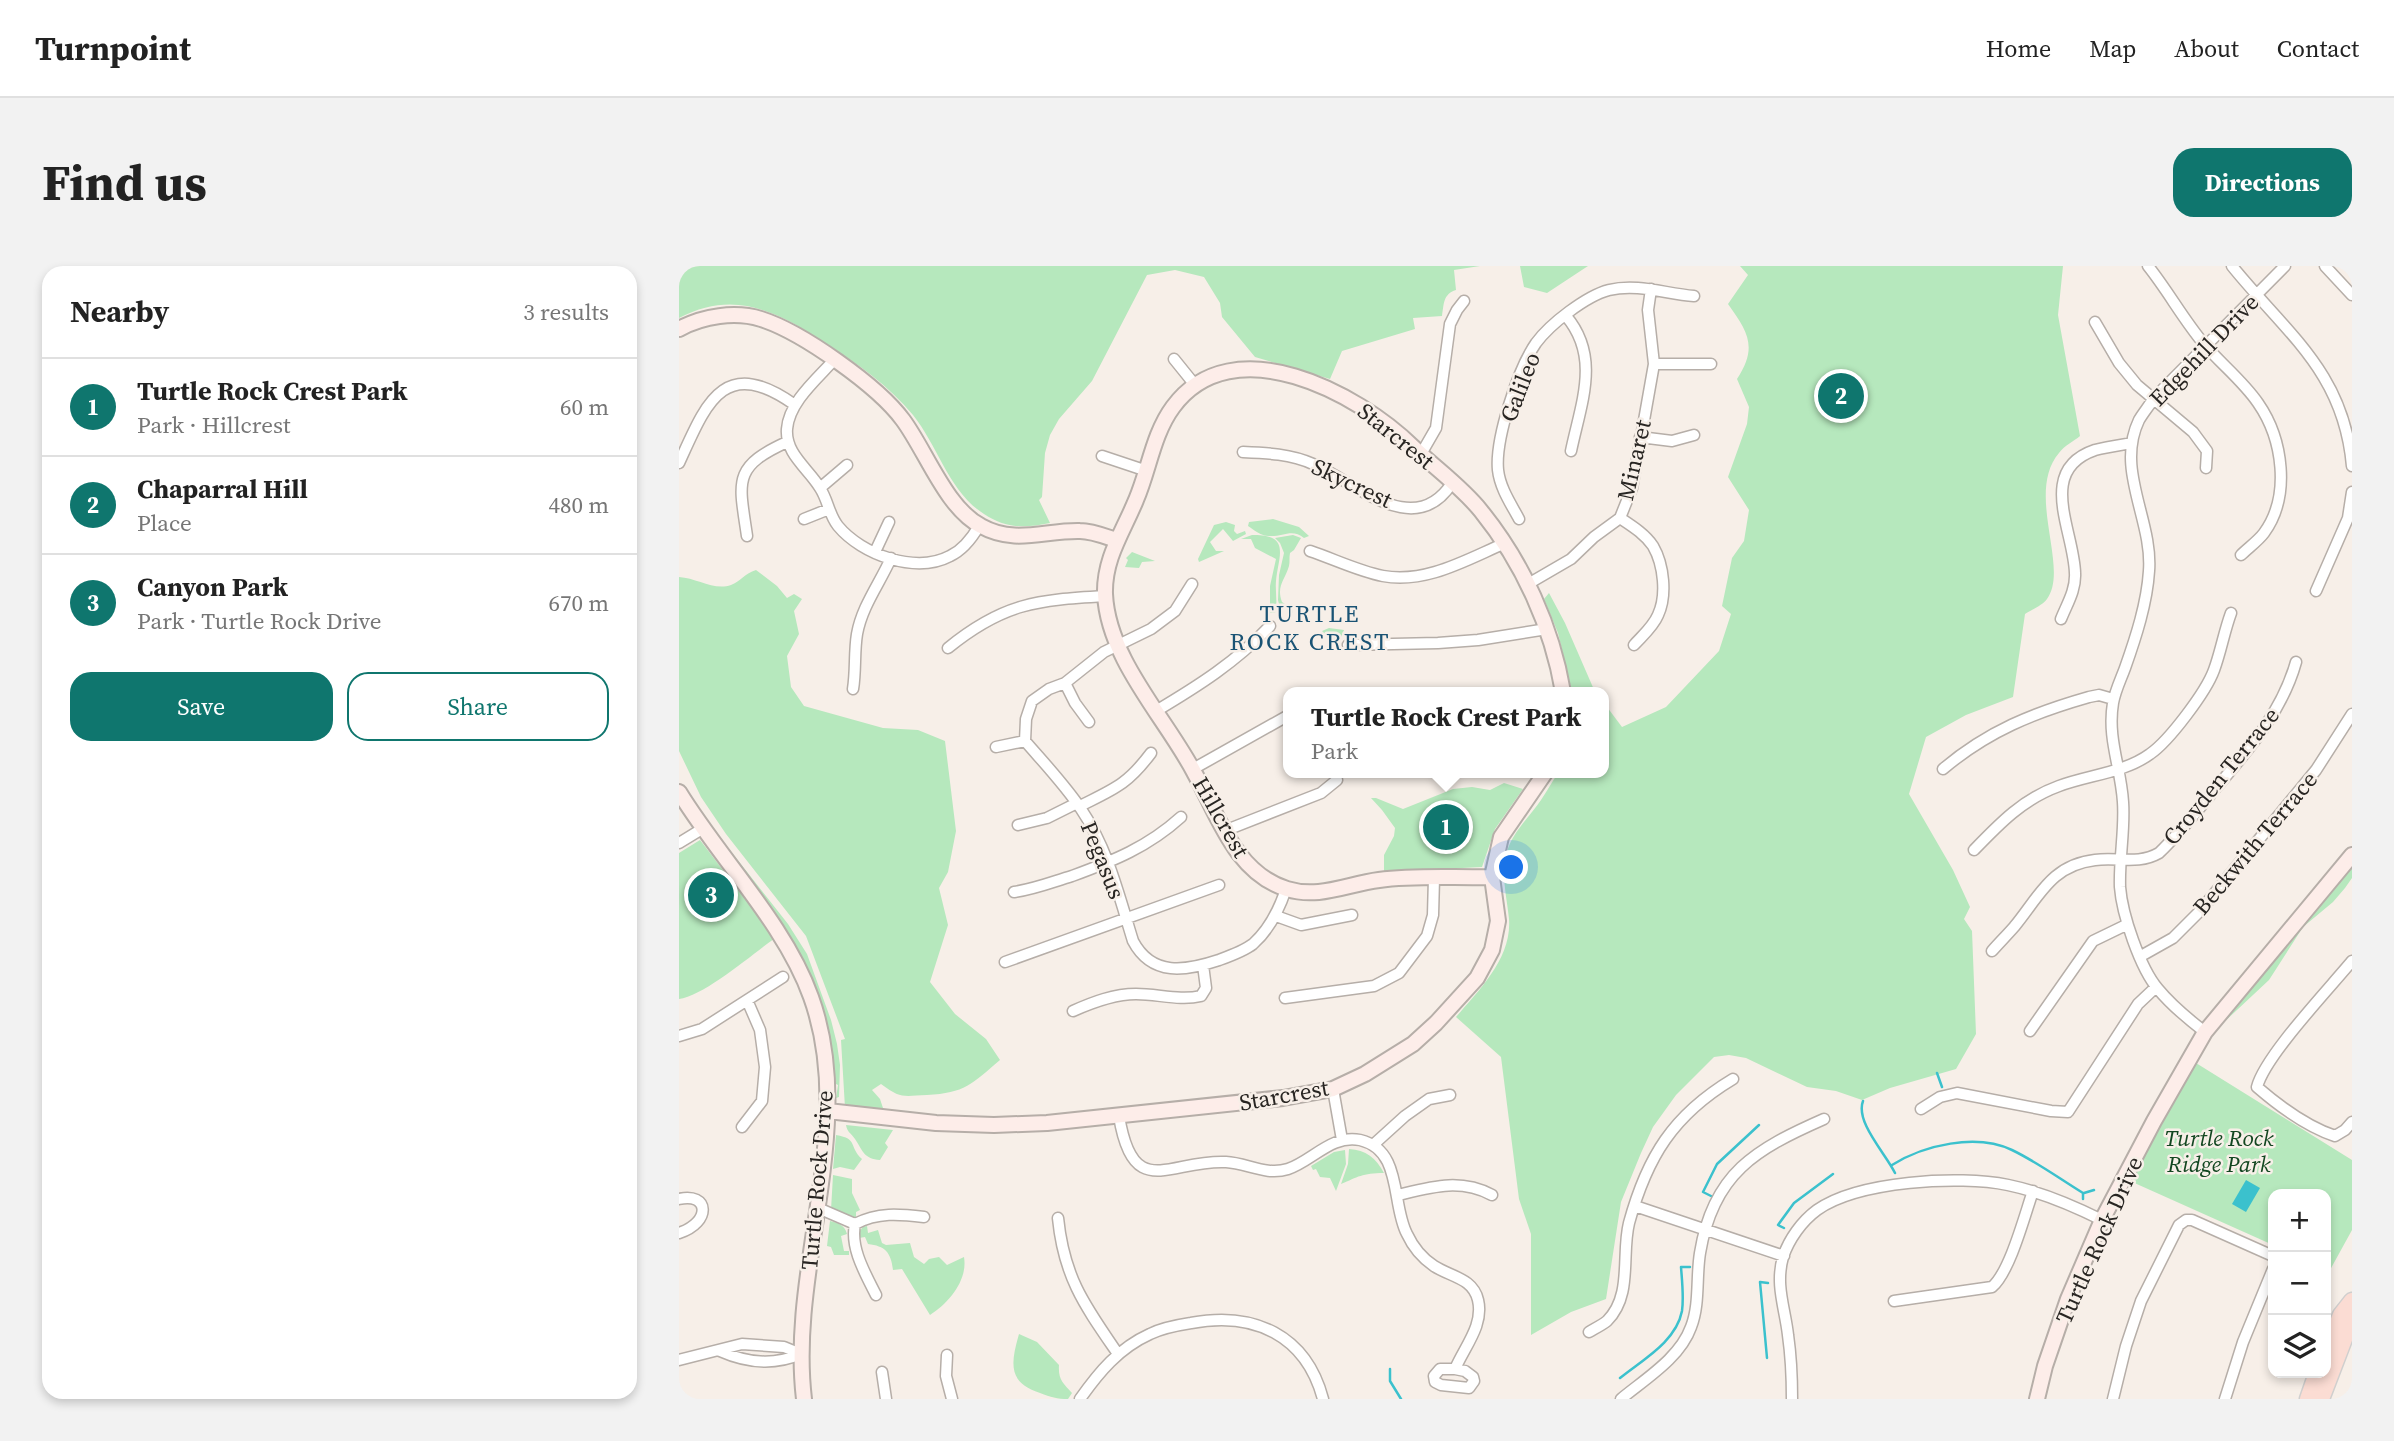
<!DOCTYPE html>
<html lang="en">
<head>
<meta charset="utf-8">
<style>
  :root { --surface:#fff; --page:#f2f2f2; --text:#222; --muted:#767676; --line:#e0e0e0; --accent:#0f766e }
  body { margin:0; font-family:"Source Serif 4",serif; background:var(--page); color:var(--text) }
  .controls { position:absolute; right:21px; bottom:21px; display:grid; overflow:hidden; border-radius:14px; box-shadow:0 4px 10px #0003 }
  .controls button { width:63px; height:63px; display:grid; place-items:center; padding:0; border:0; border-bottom:2px solid var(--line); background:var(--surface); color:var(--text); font:35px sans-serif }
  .you { position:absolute; left:833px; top:602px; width:24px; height:24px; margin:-18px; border:5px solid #fff; border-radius:50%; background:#1a73e8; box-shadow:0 0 0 10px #1a73e833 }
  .badge { display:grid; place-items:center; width:46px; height:46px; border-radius:50%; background:var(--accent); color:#fff; font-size:23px; font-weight:700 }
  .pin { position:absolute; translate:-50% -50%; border:4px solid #fff; box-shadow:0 2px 7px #0006 }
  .popup { position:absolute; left:604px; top:421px; width:326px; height:91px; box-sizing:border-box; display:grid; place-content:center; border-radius:14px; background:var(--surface); filter:drop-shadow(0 2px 5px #0005); font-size:23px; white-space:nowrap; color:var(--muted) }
  .popup b { font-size:26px; color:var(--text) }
  .popup::after { content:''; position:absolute; left:50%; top:100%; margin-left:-14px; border:14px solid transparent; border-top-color:var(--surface) }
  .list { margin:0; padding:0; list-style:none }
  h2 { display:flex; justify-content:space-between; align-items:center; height:91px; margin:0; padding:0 28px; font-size:30px }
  h2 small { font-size:23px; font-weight:400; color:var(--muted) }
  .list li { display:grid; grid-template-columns:46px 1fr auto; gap:21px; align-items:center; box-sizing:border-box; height:98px; padding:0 28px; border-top:2px solid var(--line) }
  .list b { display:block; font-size:26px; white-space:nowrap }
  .list p { margin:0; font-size:23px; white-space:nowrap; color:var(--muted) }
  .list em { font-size:23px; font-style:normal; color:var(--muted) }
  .actions { display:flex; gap:14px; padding:21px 28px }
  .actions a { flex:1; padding:16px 0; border:2px solid var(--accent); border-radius:21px; text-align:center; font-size:24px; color:var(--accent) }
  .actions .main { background:var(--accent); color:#fff }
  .icon { flex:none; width:38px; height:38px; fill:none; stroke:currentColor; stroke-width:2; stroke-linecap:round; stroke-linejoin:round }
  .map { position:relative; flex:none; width:1673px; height:1133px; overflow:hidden; border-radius:21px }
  header { display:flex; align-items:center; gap:42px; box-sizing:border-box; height:98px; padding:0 35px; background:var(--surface); border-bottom:2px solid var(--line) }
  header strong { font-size:33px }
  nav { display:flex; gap:38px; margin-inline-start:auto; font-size:24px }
  .intro { display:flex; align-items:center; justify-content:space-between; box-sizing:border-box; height:168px; padding:0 42px }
  h1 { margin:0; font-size:49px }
  .button { padding:18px 32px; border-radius:21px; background:var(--accent); color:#fff; font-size:24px; font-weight:700 }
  main { display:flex; gap:42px; padding:0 42px }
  aside { flex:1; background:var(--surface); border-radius:21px; box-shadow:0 4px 10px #0003 }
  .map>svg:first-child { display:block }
  .green { fill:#b6e8bd }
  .water { fill:#3bc1cd }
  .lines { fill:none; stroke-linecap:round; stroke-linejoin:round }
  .stream { stroke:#3bc1cd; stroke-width:2.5 }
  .street-casing { stroke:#b6aea8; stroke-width:13 }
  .secondary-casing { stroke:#b6aea8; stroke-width:18 }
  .primary-casing { stroke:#d0cfce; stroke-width:19 }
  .street { stroke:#fff; stroke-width:10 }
  .secondary { stroke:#fdede9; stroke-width:14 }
  .primary { stroke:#fbdcd3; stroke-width:16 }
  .labels { text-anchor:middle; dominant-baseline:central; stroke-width:5; stroke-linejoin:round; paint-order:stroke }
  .street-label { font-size:23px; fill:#282522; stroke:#f7efe8 }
  .park-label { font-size:23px; font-style:italic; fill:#124620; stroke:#f7efe8 }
  .neighbourhood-label { font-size:24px; letter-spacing:2px; fill:#1a5374; stroke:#f7efe8 }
</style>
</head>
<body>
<header>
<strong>Turnpoint</strong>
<nav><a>Home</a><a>Map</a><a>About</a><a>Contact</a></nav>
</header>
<div class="intro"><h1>Find us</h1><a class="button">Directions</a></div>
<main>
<aside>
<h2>Nearby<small>3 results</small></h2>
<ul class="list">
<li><span class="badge">1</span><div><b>Turtle Rock Crest Park</b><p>Park · Hillcrest</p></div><em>60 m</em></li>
<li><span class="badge">2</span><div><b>Chaparral Hill</b><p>Place</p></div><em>480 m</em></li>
<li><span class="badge">3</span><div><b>Canyon Park</b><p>Park · Turtle Rock Drive</p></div><em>670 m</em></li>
</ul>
<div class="actions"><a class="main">Save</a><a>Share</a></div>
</aside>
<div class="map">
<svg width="1673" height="1133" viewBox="0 0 1673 1133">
  <rect width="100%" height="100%" fill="#f7efe8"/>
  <!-- green -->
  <path class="green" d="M 0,0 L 801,0 L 775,4 L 777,24 C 764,28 765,38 763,50 L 734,52 L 736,63 L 663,85 L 651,113 L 576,91 L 543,51 L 541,37 L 525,11 L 496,4 L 468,9 L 413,115 L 380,153 L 371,169 L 366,187 L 363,231 L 360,234 L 371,257 C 347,262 327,263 305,248 C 270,226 259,180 234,149 C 210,120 180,99 148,78 C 100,47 57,22 0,52 Z
    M 841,0 L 909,0 L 868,27 L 845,21 Z
    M 1061,0 L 1384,0 L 1379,49 L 1401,170 C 1395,175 1385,180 1380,187 C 1346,227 1391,302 1368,333 C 1364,339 1352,344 1346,348 L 1334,431 L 1287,449 L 1247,471 L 1230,528 L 1274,604 L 1291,641 L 1285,653 L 1293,665 L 1297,768 L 1277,803 L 1211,822 L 1183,834 L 1157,825 L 1128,821 L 1067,792 L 1050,789 L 1035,791 L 997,829 L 974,861 L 962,887 L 942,936 L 927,1033 L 892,1046 L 852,1069 L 852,968 L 840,933 L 822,791 L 777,751 C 800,724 833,692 830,653 C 828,631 822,611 827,589 C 832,567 850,552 862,534 C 868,525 873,516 879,507 L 924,507 L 925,437 L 943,461 L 987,441 L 1040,385 L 1052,348 L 1043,340 L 1053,292 L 1065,275 L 1070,244 L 1049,211 L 1068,158 L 1070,141 L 1058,113 C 1079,81 1069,66 1049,38 L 1069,9 Z
    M 594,253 L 620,261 L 630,270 L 625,272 C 613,262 604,271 590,270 C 582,270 575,264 569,260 L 570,256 Z
    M 547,256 L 556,259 L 555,265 L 558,268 L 566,265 L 567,268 L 554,275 L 544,263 L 531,276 L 537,285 L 545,285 L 520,296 L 519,293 L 535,259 Z
    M 573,269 C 613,268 599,291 597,315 C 596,326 599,337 596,347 L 591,347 L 591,320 L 597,293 L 576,282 L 572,273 L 562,273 Z
    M 614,269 L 622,272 L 615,284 L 611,287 C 610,291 611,296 610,300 C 606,314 597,320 603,336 L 613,343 L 614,347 L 600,338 L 599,334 L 600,309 L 605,287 L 601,277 L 596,272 Z
    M 453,286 L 476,295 L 463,296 L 460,302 L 446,301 L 449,294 L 447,292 Z
    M 77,304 L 98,320 L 108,332 L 115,328 L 123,333 L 115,345 L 120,368 L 108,390 L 112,421 L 125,440 L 204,462 L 239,464 L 266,475 L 277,565 L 269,606 L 260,622 L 269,659 L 251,716 L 276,748 L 307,773 L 321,794 C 293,818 286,827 248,829 C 224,830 222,833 202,818 L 193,824 L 201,833 L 205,845 L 166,842 L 162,774 L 166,773 L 127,670 L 47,568 L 22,531 L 0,485 L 0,311 C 18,312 35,325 52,319 C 61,316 66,307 77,304 Z
    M 870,327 L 886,357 L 916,426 L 893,426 L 879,367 L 865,333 Z
    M 650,362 L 665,364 L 660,376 L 652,374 L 643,365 Z
    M 825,517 L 844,523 L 816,563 L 803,601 L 705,606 L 705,589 L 715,570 L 716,562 L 703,544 L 692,532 L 697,532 L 724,543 L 774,523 L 793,521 L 811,524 Z
    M 35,564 L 109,658 L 128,688 L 152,754 L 158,778 L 161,799 L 160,831 L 157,832 L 159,819 L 157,818 C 154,790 150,761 141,733 C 120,670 74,615 33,566 Z
    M 21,574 L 96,672 C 74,688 25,730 0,733 L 0,587 Z
    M 1673,601 L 1673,612 L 1666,622 L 1654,636 L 1624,661 L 1590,714 L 1543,758 Z
    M 1517,797 L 1673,894 L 1673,964 L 1651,1004 L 1647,1002 L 1647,928 L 1594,928 L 1594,979 L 1451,915 Z
    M 167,859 L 214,864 L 206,877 L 209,881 L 201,894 C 185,893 184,885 176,873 C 172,867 168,866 167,859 Z
    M 157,869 C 180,873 169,880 183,893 L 175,904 L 161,901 L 154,903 Z
    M 670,883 C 687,884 697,892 705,907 C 683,907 679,911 662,918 L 669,898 Z
    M 666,884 L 667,898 L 657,925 L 651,912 L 641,911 L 637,903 L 634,904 L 632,900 L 655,886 Z
    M 154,909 L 173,913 L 173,927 L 181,944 L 177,946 L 177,951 L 173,952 L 163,946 L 152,944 Z
    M 151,955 C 159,957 166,959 168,968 L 162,970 L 165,985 L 170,985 L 170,989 L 155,989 L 152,981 L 148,980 Z
    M 188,960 L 189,967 L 199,964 L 203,977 L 207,979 L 231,977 L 235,991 L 245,998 L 250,993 L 260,991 L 268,999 L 285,991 C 289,1014 270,1037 251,1049 L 223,1003 L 214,1004 C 212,986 206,980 189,978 L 186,971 L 180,972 L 179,967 L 184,961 Z
    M 340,1068 L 358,1076 L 380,1099 C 379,1114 384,1117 393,1127 L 389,1133 C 378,1133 372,1131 361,1127 C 328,1117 332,1096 340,1068 Z"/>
  <!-- water -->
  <path class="water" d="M 1567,914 L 1581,922 L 1567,946 L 1553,938 Z"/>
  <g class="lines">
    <!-- stream -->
    <path class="stream" d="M 1258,807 L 1263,821
      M 1184,835 C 1176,856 1207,888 1216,907
      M 1213,899 C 1245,879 1297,867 1333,884 C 1358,896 1381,913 1404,927 L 1404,933
      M 1405,927 L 1415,924
      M 1034,931 L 1024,926 L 1038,898 L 1080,859
      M 1105,962 L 1099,959 L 1115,937 L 1154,908
      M 1088,1092 L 1081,1016 L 1089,1017
      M 711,1103 L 711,1115 L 722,1133
      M 941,1112 C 963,1094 997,1076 1003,1045 C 1005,1031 1003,1015 1002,1001 L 1011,1001"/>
    <!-- street casing -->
    <g class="street-casing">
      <path id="street" d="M 1469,0 C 1489,25 1504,53 1525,78 C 1542,98 1564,115 1579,137 C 1604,173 1612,230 1585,267 C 1579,275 1569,282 1562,289
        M 1553,0 C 1608,68 1665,106 1673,200
        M 1646,0 L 1673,29
        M 887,50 C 922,91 902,137 892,185
        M 1416,56 L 1440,97 L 1458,119 L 1514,166 L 1528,185 L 1527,202
        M 495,93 L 516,119
        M 155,94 C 138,113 110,136 108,163 C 106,188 130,203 141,222 C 149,234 150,249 159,260 C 183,289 237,308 271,290 C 284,284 293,272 300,260
        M 975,98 L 1032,98
        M 961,171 L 993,175 L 1015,169
        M 564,186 C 588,187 612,188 634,198 C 675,215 735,276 773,217
        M 742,188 L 757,162 L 771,58 L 778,44 L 785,35
        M 423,190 L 468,205
        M 0,197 C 27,138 44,88 116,139
        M 141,222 L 168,199
        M 941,252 C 953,260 966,268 974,280 C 985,299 988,330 979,349 C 974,361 963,370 955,379
        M 125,253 L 150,243
        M 840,253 C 832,238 821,222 819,204 C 816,173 839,103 857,77 C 871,58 907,30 930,24 C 959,17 987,28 1015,30
        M 68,270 C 60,215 53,201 108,176
        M 631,285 C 655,293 679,305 704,310 C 746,318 787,294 824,278
        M 196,286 L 210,256
        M 513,318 L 496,345 L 472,363 L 425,386 L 386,417 L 370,423 L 353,435 L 347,453 L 346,475 C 365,497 386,519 402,543 C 429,583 440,630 454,675 C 473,711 507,705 540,694 C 551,690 565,685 574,678 C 591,663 600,644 607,623
        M 849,318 L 892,293 L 915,271 L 941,252 L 953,222 L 975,98 L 969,44 L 972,23
        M 1637,325 L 1669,252 L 1673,226
        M 1382,353 C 1388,338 1397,324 1396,307 C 1395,265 1357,204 1416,184 C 1427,181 1441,179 1453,177
        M 669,379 L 759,377 L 799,374 L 868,363
        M 269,382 C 324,337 358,334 426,330
        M 386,417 L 396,437 L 410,456
        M 174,423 C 177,405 175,386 178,368 C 183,340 201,317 212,292
        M 477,445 C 519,420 557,396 591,360
        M 317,481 L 346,475
        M 514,503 L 610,449
        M 1264,503 C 1309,465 1354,447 1410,431 L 1420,429 L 1434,433
        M 401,540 C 435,523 448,519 472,487
        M 339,559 L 368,552 L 398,537
        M 545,565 L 642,527 L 658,514
        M 0,577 L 23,563
        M 1295,584 C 1321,557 1344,533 1380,520 C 1409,509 1445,507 1471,488 C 1490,475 1527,426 1535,404 C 1542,385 1545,366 1552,347
        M 335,626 C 356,623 373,616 393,610 C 434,595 469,581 502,551
        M 597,650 L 622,659 L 673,649
        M 1313,685 C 1320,677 1328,669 1335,661 C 1360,631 1372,599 1416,594 C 1439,591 1459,599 1480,587 C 1501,567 1519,544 1537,522 C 1570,483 1603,446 1617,396
        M 1462,690 L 1494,672 L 1521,645 L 1637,504 L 1673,448
        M 1673,695 C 1650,723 1586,790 1578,821 C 1600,840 1629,861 1656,870 L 1666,864 L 1673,856
        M 326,696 L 540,619
        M 606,732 L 695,720 L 720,707 L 748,670 L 754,649 L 755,612
        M 394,745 C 414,736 435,728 457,728 C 479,728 501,735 522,730 L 527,722 L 524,699
        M 1351,765 L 1414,675 L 1447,659
        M 1526,766 C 1509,753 1493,740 1479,723 C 1461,702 1443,648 1441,621 C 1440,592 1446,564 1444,536 C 1442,502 1428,472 1434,437 C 1436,425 1442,413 1446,402 C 1457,371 1468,337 1470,305 C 1474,254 1436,204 1460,154 C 1464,147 1470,140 1475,132 L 1606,0
        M 0,770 L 23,763 L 104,711
        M 654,823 L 663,874
        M 1242,843 L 1261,831 L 1278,827 L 1372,845 L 1389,846 L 1459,738 L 1477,721
        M 440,850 C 454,937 491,893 547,896 C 568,897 587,910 609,903 C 633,895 653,868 681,874 C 724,884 712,938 728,968 C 734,981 743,992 755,1000 C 772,1011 794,1012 799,1034 C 805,1059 786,1080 776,1103 L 761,1103 L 755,1110 L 756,1116 L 762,1119 L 790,1122 L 795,1115 L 794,1111 L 786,1105 L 776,1103
        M 63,861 L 83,835 L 86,801 L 81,764 L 68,734
        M 694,879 L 726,850 L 750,833 L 771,829
        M 719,929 C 752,921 781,912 813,929
        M 0,933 C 30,926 33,956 0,967
        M 956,940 L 1105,990
        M 139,942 L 176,958 C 199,946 220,948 245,951
        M 379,952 C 385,1012 406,1040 439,1088
        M 176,958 C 171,982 186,1007 197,1029
        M 1215,1035 L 1313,1021 C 1331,1006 1346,948 1354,925
        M 910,1066 C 915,1063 923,1059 928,1055 C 954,1029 942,989 950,957 C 968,891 994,849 1054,813
        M 41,1085 C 68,1097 94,1100 122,1088
        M 268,1089 L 267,1110 L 273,1133
        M 0,1094 L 63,1078 L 105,1081 L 122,1088
        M 203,1106 L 207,1133
        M 401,1133 C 420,1106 440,1082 471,1068 C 483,1062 499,1059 512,1057 C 575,1045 627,1069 644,1133
        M 942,1133 C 966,1113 1001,1092 1012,1061 C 1021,1038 1017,1011 1021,987 C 1034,907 1077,883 1145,853
        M 1113,1133 C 1113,1112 1112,1090 1109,1069 C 1106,1042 1096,1019 1104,991 C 1110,973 1123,955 1138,944 C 1179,915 1280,909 1329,919 C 1363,926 1393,939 1423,954
        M 1434,1133 L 1447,1080 L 1462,1035 L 1500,959 L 1507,954 L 1513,954 L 1594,990
        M 1546,1133 L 1564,1076 L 1594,1003"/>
    </g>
    <!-- secondary casing -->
    <g class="secondary-casing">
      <path id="secondary" d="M 0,63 C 24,50 56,45 82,53 C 123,66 199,120 224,154 C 247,185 267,242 302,260 C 336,279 366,264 401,265 C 413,265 425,270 437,274
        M 0,526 C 41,593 106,658 132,731 C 179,861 109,1001 125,1133
        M 813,611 C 776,612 737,609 700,614 C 668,618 640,633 608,623 C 556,607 539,549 515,506 C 486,451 429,393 426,328 C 425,292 444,266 457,234 C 470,204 474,168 494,141 C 554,60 679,127 734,181 C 756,202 783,221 802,245 C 844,297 873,361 884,426
        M 149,845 L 257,857 L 315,859 L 368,857 L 604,832 L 654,823 L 686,808 L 734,778 L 757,757 L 798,712 L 813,684 L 819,655 L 813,611 L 822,571 L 866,507
        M 1358,1133 L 1366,1100 L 1389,1033 L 1423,954 L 1475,855 L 1526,766 L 1673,589"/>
    </g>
    <!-- primary casing -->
    <g class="primary-casing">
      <path id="primary" d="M 1647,1085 L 1662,1049 L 1673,1035
        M 1629,1133 L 1638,1107
        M 1642,1133 L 1673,1052"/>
    </g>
    <!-- street -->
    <use href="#street" class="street"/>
    <!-- secondary -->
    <use href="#secondary" class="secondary"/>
    <!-- primary -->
    <use href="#primary" class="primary"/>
  </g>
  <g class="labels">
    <!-- street labels -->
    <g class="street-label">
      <text transform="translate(1525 84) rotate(-46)">Edgehill Drive</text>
      <text transform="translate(841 121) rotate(-69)">Galileo</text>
      <text transform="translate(717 170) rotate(39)">Starcrest</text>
      <text transform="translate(955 194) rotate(-77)">Minaret</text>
      <text transform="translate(673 217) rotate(25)">Skycrest</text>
      <text transform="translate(1542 510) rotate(-51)">Croyden Terrace</text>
      <text transform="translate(542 551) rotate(60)">Hillcrest</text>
      <text transform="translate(1576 577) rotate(-50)">Beckwith Terrace</text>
      <text transform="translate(424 594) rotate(68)">Pegasus</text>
      <text transform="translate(605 829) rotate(-10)">Starcrest</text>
      <text transform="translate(138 914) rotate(-85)">Turtle Rock Drive</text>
      <text transform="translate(1420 974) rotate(-66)">Turtle Rock Drive</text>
    </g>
    <!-- park labels -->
    <g class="park-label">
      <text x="1540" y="872">Turtle Rock<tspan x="1540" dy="26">Ridge Park</tspan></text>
    </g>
    <!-- neighbourhood labels -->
    <g class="neighbourhood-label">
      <text x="631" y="347">TURTLE<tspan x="631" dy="28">ROCK CREST</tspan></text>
    </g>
  </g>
</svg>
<div class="controls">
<button>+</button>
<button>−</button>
<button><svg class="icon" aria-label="layers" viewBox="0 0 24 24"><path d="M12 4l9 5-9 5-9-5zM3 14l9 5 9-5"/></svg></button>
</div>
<div class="you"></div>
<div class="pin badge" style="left:767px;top:561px">1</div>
<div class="popup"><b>Turtle Rock Crest Park</b>Park</div>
<div class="pin badge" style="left:1162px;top:130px">2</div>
<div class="pin badge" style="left:32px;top:629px">3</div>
</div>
</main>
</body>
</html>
